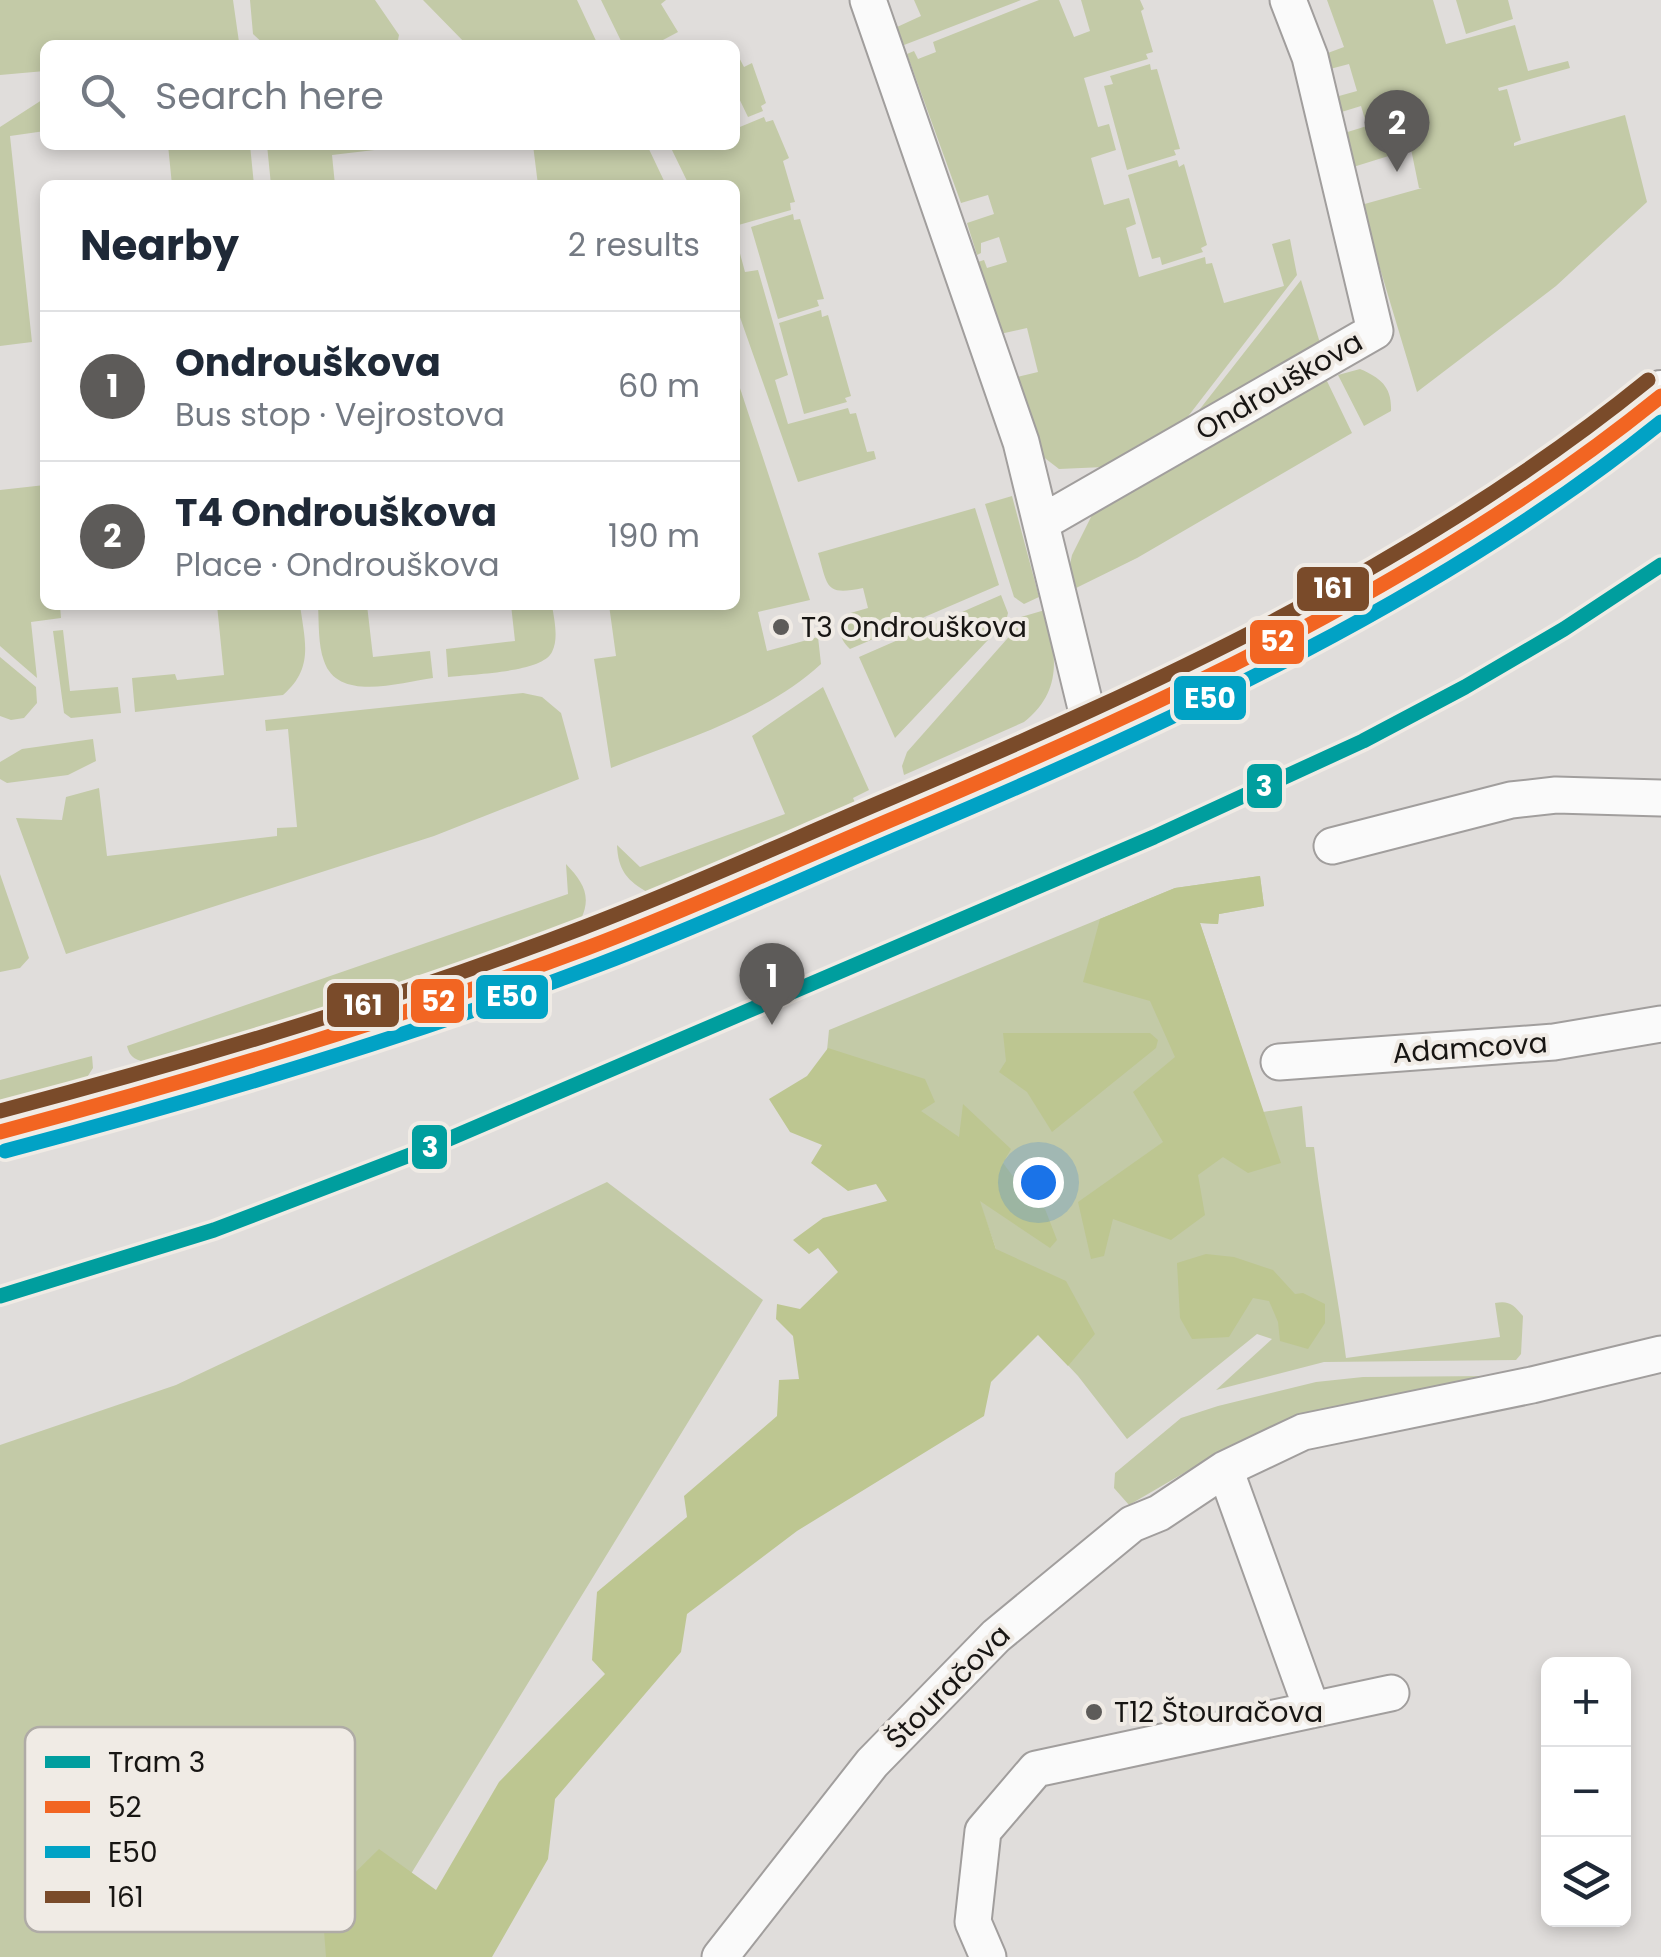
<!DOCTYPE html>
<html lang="en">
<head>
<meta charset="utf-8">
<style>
  :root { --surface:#fff; --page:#f6f6f7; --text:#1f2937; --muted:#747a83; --line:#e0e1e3; --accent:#5d5b59 }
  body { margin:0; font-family:Poppins,sans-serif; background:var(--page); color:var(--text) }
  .controls { position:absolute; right:30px; bottom:30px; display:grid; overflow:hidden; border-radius:15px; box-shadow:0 5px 15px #0003 }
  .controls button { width:90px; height:90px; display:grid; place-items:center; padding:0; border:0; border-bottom:2px solid var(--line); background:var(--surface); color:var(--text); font:50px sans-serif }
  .you { position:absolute; left:1038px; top:1182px; width:35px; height:35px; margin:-25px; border:8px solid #fff; border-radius:50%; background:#1a73e8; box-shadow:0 0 0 15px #1a73e833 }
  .badge { display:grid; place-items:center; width:65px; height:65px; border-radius:50%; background:var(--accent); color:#fff; font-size:32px; font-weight:700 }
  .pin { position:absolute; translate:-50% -82px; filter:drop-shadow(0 2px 5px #0008) }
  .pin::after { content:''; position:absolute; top:52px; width:35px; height:30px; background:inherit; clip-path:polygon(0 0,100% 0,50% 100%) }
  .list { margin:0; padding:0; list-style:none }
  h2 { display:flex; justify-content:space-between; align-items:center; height:130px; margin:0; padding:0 40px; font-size:42px }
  h2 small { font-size:32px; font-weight:400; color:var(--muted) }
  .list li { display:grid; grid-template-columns:65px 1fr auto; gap:30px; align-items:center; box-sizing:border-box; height:150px; padding:0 40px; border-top:2px solid var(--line) }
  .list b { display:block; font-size:38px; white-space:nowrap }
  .list p { margin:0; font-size:32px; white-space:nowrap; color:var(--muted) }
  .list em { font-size:32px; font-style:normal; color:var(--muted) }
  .icon { flex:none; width:55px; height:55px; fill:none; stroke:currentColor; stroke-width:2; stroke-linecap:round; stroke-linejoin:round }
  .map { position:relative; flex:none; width:1661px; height:1957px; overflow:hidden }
  .search { position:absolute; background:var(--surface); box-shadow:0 5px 15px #0003; left:40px; top:40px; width:700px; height:110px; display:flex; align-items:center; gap:25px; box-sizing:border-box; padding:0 35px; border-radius:15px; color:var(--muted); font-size:38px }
  .panel { position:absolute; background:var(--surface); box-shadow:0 5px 15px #0003; left:40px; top:180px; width:700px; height:430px; border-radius:15px }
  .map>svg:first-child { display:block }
  .green { fill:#c3caa7 }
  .forest { fill:#bdc691 }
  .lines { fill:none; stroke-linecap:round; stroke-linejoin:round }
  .street-casing { stroke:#a19e9d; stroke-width:39 }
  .secondary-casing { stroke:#a19e9d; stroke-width:54 }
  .street { stroke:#fafafa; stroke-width:35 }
  .secondary { stroke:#fafafa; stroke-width:50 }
  .bus-1-casing { stroke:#f0ebe5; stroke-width:22 }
  .bus-2-casing { stroke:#f0ebe5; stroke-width:22 }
  .bus-3-casing { stroke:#f0ebe5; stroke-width:22 }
  .bus-1 { stroke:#f26522; stroke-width:15 }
  .bus-2 { stroke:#01a2c5; stroke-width:15 }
  .bus-3 { stroke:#7a4b2a; stroke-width:15 }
  .tram-1-casing { stroke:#f0ebe5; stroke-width:22 }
  .tram-1 { stroke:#009e9e; stroke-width:15 }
  .poi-dot { fill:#5d5b59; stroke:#f0ebe5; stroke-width:4 }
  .labels { text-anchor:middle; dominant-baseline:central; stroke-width:8; stroke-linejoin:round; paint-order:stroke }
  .street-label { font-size:28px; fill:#171513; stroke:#f0ebe5 }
  .poi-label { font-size:28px; fill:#171513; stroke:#f0ebe5; text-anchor:start }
  .key { fill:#f0ebe5; stroke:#afaba6; stroke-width:2.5 }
  .key-label { font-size:28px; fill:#171513 }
  .line-badge { stroke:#f0ebe5; stroke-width:4 }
  .badge-label { font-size:28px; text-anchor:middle; font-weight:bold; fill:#fff }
</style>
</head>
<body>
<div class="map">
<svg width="1661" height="1957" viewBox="0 0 1661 1957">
  <rect width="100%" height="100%" fill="#e0dddb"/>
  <!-- green -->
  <path class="green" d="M 0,0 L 233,0 L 239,42 L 236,45 L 45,45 L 45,71 L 0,75 Z
    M 250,0 L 375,0 L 399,35 L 397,45 L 265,45 L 253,34 Z
    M 423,0 L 577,0 L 598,45 L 467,45 Z
    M 601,0 L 666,0 L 661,4 L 678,32 L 663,40 L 665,45 L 623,45 Z
    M 914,0 L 1021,0 L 904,45 L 897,27 L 921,16 Z
    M 1039,0 L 1059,0 L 1074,37 L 1090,31 L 1081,0 L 1140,0 L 1144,9 L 1141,11 L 1153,52 L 1146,54 L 1148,59 L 1084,78 L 1098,127 L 1109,124 L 1116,150 L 1091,158 L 1104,205 L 1129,198 L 1136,224 L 1126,228 L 1139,277 L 1205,257 L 1206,264 L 1212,263 L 1224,303 L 1284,286 L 1272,244 L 1290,239 L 1297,275 L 1186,419 L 1104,467 L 1059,469 L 1037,452 L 1013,378 L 1038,372 L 1027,328 L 1000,334 L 978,262 L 984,260 L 987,268 L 1007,262 L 999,237 L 981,243 L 981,253 L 977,255 L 967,223 L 994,214 L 988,195 L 961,203 L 907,54 L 914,51 L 918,59 L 936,52 L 933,42 Z
    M 1327,0 L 1433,0 L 1446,44 L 1515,25 L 1528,71 L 1568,61 L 1570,68 L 1498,88 L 1499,91 L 1507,89 L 1521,140 L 1514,143 L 1514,146 L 1625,115 L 1647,202 L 1556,286 L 1417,392 L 1361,205 L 1422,188 L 1419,188 L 1411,149 L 1350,168 L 1341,134 L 1367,126 L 1361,106 L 1335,114 L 1335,88 L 1339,96 L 1357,91 L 1349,64 L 1330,69 L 1317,57 L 1344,47 Z
    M 1456,0 L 1508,0 L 1513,19 L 1466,34 Z
    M 735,50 L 744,67 L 752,63 L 766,103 L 761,106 L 763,111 L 748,117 L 735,90 Z
    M 1150,64 L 1151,70 L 1157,69 L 1180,149 L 1174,150 L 1176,155 L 1127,170 L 1104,86 L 1113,84 L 1110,76 Z
    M 45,98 L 45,131 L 10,136 L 32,342 L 0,346 L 0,127 Z
    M 764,117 L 766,122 L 773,120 L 789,158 L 783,161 L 795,202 L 790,203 L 791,210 L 735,226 L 735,185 L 689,185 L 671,148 L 680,145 L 735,145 L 735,129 Z
    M 168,145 L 250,145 L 254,185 L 172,185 Z
    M 267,145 L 417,145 L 332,155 L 335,185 L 271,185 Z
    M 533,145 L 647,145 L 666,185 L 538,185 Z
    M 1177,160 L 1179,167 L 1184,164 L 1207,245 L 1201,248 L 1203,252 L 1162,265 L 1160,257 L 1152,259 L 1128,175 Z
    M 793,214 L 794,220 L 800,219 L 824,299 L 817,300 L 819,306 L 778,319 L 751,227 Z
    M 735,235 L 745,272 L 758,270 L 788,375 L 775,380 L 788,424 L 848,408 L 850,414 L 856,413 L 867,452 L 874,451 L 876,459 L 798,482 L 735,303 Z
    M 1301,280 L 1320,343 L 1196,414 Z
    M 821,310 L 822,317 L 828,315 L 851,396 L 845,398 L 847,402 L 804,414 L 779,323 Z
    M 1360,369 C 1381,378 1392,387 1391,411 L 1364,426 L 1338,375 Z
    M 735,373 L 810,600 L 758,612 L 767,651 L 818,637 L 821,664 C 763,717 682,740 611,768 L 594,659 L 616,656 L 609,605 L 735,605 Z
    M 1326,379 L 1352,433 L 1137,558 L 1074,589 L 1069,569 L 1072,555 L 1093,513 Z
    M 45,485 L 45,605 L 60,605 L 61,618 L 31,622 L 37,678 L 0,646 L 0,490 Z
    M 1012,496 L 1039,597 L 1024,604 L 1014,597 L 985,504 Z
    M 975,508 L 999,585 L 850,649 C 839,639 836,626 847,614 L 868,608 L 863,588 C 825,596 828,587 818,553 Z
    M 1001,595 L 1008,613 L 1006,621 L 895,738 L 859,657 Z
    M 217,605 L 300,605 C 305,642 314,668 283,695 L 135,712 L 132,678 L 175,674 L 177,680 L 224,675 Z
    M 318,605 L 367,605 L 373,657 L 430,651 L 433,678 C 401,682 338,703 324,661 C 318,645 319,623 318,605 Z
    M 511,605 L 552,605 C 554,619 559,638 552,652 C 542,673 471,674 448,677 L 446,649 L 515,641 Z
    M 1045,610 C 1056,654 1064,690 1024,722 L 904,775 L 902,766 L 907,752 L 1022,622 L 1021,617 Z
    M 63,630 L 70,691 L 118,687 L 121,713 L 71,718 L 64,713 L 53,631 Z
    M 0,657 L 36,687 L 37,703 L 24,718 L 11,720 L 0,716 Z
    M 823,687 L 869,790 L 853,798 L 856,805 L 649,893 C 627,881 618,870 617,845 L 640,867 L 785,814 L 752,736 Z
    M 523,693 L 542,697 L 561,713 L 579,779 L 434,836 L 66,954 L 16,818 L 62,820 L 66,797 L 99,788 L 107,856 L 277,836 L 277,828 L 297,827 L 288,729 L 266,731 L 265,720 Z
    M 93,739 L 96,761 L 68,775 L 7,783 L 0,779 L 0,762 L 22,749 Z
    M 566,864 C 583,882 592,896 581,919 L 401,984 L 149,1063 C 137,1060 130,1059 127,1046 L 568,894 Z
    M 0,874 L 29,958 L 20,968 L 0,972 Z
    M 1260,876 L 1264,906 L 1219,914 L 1218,924 L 1200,923 L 1263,1112 L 1302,1106 L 1306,1147 L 1314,1147 C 1322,1218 1337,1287 1346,1358 L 1500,1337 L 1495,1303 C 1509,1300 1514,1305 1523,1316 L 1521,1354 L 1516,1360 L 1324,1362 L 1216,1390 L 1272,1339 L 1257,1334 L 1127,1439 L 1078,1376 L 1018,1312 L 974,1186 L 825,1071 L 829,1030 L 1175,888 Z
    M 92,1056 L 93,1068 L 84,1082 L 0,1100 L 0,1080 Z
    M 607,1182 L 763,1300 L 360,1957 L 0,1957 L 0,1445 L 176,1385 Z
    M 1492,1376 L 1220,1452 L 1129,1505 L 1114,1488 L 1115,1473 L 1181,1418 L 1218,1406 L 1316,1382 L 1363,1377 Z"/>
  <!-- forest -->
  <path class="forest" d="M 1260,876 L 1264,906 L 1219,914 L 1218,924 L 1200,923 L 1281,1163 L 1248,1173 L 1223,1157 L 1198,1175 L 1205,1215 L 1171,1240 L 1113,1219 L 1104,1256 L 1091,1259 L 1078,1202 L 1163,1142 L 1133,1092 L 1175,1057 L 1150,1001 L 1083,982 L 1100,919 L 1175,888 Z
    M 1003,1033 L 1150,1033 L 1158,1040 L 1156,1048 L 1052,1132 L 1027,1092 L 999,1072 L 1006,1061 Z
    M 828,1048 L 925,1079 L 935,1102 L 921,1111 L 959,1137 L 963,1104 L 1011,1149 L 1003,1163 L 1023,1190 L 1045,1209 L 1057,1240 L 1050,1248 L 980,1201 L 996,1249 L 1066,1281 L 1095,1334 L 1068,1366 L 1038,1335 L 991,1382 L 984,1416 L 797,1531 L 687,1614 L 681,1652 L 555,1799 L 548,1859 L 492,1957 L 326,1957 L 322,1905 L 379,1849 L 436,1890 L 499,1782 L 605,1674 L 592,1660 L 597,1592 L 687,1517 L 684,1496 L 777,1416 L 779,1380 L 799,1379 L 793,1336 L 776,1319 L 777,1304 L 800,1309 L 838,1272 L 818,1248 L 809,1254 L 793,1240 L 823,1218 L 887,1201 L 876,1184 L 848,1191 L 811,1163 L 822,1145 L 790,1132 L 769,1099 L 807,1076 Z
    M 1206,1254 L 1234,1257 L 1273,1270 L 1295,1294 L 1303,1293 L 1325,1304 L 1325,1323 L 1308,1349 L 1280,1341 L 1278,1322 L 1269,1301 L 1253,1298 L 1229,1337 L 1192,1339 L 1180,1318 L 1177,1263 Z"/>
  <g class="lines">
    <!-- street casing -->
    <g class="street-casing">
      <path id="street" d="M 868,0 L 1021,442 L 1092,733
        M 1041,523 L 1375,331 L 1310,57 L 1288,0
        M 1332,846 L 1511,800 L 1556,795 L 1661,798
        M 1279,1062 L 1554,1042 L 1661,1024
        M 1225,1469 L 1312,1710
        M 720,1957 L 872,1763 L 996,1636 L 1132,1524 L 1159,1513 L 1225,1469 L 1303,1432 L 1532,1385 L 1661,1354
        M 988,1957 L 973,1922 L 983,1831 L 1036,1769 L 1391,1693"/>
    </g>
    <!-- secondary casing -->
    <g class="secondary-casing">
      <path id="secondary" d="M 0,1132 C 198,1080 395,1020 587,948 C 693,908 796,860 900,816 C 1058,750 1206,681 1355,598 C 1463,539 1567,475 1661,396"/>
    </g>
    <!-- street -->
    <use href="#street" class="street"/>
    <!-- secondary -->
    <use href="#secondary" class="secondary"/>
    <!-- bus-1 casing -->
    <g class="bus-1-casing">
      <path id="bus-1" d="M 0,1132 C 198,1079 395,1020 587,948 C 693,908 796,860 900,816 C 1166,703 1435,579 1661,396"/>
    </g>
    <!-- bus-2 casing -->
    <g class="bus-2-casing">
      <path id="bus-2" d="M 5,1151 C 205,1098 404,1039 598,965 C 706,924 811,875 918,830 C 1171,723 1447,595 1661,422"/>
    </g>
    <!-- bus-3 casing -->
    <g class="bus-3-casing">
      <path id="bus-3" d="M 0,1111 C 197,1059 392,1001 582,928 C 687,888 789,841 893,797 C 1157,685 1424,562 1648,380"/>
    </g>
    <!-- bus-1 -->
    <use href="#bus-1" class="bus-1"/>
    <!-- bus-2 -->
    <use href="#bus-2" class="bus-2"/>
    <!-- bus-3 -->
    <use href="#bus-3" class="bus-3"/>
    <!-- tram-1 casing -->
    <g class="tram-1-casing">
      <path id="tram-1" d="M 0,1296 L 214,1230 L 423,1150 L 1154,837 L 1363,741 L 1465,687 L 1564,629 L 1661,565"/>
    </g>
    <!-- tram-1 -->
    <use href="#tram-1" class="tram-1"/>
  </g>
  <!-- markers -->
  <g class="poi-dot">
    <circle cx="781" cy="627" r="10"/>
    <circle cx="1094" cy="1712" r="10"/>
  </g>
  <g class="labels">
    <!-- street labels -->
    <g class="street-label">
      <text transform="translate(1279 386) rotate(-30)">Ondrouškova</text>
      <text transform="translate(1470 1048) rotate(-4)">Adamcova</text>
      <text transform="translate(948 1687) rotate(-45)">Štouračova</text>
    </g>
    <!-- poi labels -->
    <g class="poi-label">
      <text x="801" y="627">T3 Ondrouškova</text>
      <text x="1114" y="1712">T12 Štouračova</text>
    </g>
  </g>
  <!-- legend -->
  <rect x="25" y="1727" width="330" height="205" rx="15" class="key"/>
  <rect x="45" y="1756" width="45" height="12" fill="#009e9e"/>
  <rect x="45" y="1801" width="45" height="12" fill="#f26522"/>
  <rect x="45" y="1846" width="45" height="12" fill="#01a2c5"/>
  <rect x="45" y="1891" width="45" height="12" fill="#7a4b2a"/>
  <g class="key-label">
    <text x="108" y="1772">Tram 3</text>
    <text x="108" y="1817">52</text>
    <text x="108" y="1862">E50</text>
    <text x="108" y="1907">161</text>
  </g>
  <g class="line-badge">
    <rect x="1295" y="565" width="76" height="48" rx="10" fill="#7a4b2a"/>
    <rect x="1248" y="618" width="58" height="48" rx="10" fill="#f26522"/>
    <rect x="1172" y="674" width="76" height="48" rx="10" fill="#01a2c5"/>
    <rect x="1245" y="762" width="39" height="48" rx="10" fill="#009e9e"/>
    <rect x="474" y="973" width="76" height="48" rx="10" fill="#01a2c5"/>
    <rect x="409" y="977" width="57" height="48" rx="10" fill="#f26522"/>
    <rect x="325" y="981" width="76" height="48" rx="10" fill="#7a4b2a"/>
    <rect x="410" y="1123" width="39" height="48" rx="10" fill="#009e9e"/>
  </g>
  <g class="badge-label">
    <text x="1333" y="598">161</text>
    <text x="1277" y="651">52</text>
    <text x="1210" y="708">E50</text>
    <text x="1264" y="796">3</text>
    <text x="512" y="1006">E50</text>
    <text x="438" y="1011">52</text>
    <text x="363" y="1015">161</text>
    <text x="430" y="1157">3</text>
  </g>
</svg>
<div class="controls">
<button>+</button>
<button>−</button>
<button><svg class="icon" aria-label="layers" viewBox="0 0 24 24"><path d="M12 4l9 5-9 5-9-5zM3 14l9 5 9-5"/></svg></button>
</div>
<div class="you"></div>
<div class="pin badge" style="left:772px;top:1025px">1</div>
<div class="pin badge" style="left:1397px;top:172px">2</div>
<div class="search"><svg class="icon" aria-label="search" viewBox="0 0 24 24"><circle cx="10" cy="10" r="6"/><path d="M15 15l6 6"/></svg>Search here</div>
<section class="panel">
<h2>Nearby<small>2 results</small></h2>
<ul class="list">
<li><span class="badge">1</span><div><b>Ondrouškova</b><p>Bus stop · Vejrostova</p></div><em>60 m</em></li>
<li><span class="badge">2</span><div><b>T4 Ondrouškova</b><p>Place · Ondrouškova</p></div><em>190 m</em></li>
</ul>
</section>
</div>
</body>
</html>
